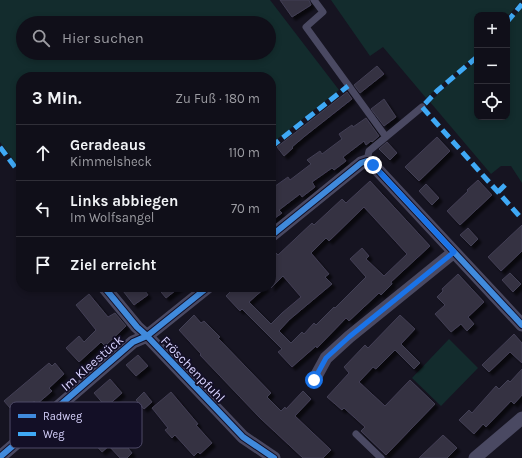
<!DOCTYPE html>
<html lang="de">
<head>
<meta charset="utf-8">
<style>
  :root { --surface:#100f19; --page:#1e1d26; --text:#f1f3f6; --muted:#9c9ca2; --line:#302f38 }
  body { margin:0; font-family:Karla,sans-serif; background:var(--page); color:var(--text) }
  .controls { position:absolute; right:12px; top:12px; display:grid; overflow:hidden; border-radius:8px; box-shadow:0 2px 6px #0003 }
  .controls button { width:36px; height:36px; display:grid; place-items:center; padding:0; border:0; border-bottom:1px solid var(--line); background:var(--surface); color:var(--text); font:20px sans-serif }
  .stop { position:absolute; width:12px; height:12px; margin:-9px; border:3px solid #1a73e8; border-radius:50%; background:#fff }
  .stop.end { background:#1a73e8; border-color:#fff; box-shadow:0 1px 4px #0008 }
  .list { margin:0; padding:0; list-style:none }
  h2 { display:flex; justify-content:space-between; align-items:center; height:52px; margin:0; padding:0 16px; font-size:17px }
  h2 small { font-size:13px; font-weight:400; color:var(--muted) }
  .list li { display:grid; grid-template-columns:26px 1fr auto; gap:12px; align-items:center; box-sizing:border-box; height:56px; padding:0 16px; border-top:1px solid var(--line) }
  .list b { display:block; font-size:15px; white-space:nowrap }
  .list p { margin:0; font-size:13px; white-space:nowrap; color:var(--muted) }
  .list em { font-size:13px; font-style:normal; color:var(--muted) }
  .icon { flex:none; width:22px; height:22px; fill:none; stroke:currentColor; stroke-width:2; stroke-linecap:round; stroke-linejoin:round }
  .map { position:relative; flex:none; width:522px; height:458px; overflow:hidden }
  .search { position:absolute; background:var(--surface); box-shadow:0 2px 6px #0003; left:16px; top:16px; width:260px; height:44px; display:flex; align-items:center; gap:10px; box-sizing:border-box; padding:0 14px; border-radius:22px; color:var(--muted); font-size:15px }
  .panel { position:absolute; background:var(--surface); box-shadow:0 2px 6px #0003; left:16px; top:72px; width:260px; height:220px; border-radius:16px }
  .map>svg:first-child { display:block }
  .green { fill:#132c2d; fill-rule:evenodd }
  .building { fill:#343243; stroke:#433f54; fill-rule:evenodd; filter:url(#shadow) }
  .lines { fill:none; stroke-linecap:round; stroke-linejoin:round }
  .lane { stroke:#4a4962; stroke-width:7 }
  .street { stroke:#4a4962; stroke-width:13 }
  .quiet { stroke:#3fa9f5; stroke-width:5; stroke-dasharray:10 5; stroke-linecap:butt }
  .cycleway-casing { stroke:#130f26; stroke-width:8 }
  .cycleway { stroke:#408adc; stroke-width:6 }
  .route { stroke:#1a73e8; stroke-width:5 }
  .labels { text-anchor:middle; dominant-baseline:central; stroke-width:3.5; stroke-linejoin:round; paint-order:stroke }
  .street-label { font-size:13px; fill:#d9d4ff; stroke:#130f26 }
  .key { fill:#130f26; stroke:#4e4a67; stroke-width:1 }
  .key-label { font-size:11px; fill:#d9d4ff }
</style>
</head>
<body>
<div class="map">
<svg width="522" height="458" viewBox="0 0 522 458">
  <defs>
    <filter id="shadow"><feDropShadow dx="3.5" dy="3.5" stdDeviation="1" flood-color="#0009"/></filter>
  </defs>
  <rect width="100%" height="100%" fill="#161421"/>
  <!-- green -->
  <path class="green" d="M 0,0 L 270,0 L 339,90 L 271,144 L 271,77 L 21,77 L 21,170 L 0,142 ZM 23,23 L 269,23 L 269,53 L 23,53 Z
    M 331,0 L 522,0 L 507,17 L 507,15 L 477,15 L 477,54 L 426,98 L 383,47 L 370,56 Z
    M 522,7 L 522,183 L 511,166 L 501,166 L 491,174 L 430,102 L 455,78 L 477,61 L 477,117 L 507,117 L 507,26 Z
    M 449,339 L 478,368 L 441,406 L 412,378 Z"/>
  <!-- building -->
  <path class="building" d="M 280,0 L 309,0 L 311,5 L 292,17 Z
    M 377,66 L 384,74 L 360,93 L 354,85 Z
    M 347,92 L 352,99 L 305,136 L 292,147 L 293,148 L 284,156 L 277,147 Z
    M 384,99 L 396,117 L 384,126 L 371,109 Z
    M 366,118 L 379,136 L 372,142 L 371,141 L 366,145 L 364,141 L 343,157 L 346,161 L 334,170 L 332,168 L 312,182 L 315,187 L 302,197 L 300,194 L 279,210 L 282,213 L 271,221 L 271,189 L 288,177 L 290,180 L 311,164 L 307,160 L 320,151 L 322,154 L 342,139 L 339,134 L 352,125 L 353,127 Z
    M 437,137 L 450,151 L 419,181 L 405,167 Z
    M 387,142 L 397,153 L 390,160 L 379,149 Z
    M 478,180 L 492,195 L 460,225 L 447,211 L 468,191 L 467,190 Z
    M 370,181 L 430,246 L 391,282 L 392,284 L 381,295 L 379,293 L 349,321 L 346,318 L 317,348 L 316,346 L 292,367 L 278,352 L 282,349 L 242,309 L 240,311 L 226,296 L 235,287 L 266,287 L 249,302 L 271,324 L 282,313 L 301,297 L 283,276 L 271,288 L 271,258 L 276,253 L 278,255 L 312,223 L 314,225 L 342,199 L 346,203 ZM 364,207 L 407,254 L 384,276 L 366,259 L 369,256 L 362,248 L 350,259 L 366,277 L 335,308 L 334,307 L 316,325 L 314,323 L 304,334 L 302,332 L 291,343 L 279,331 L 289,320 L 332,284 L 325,277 L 329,274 L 311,253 L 326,238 L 329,241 Z
    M 426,184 L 439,198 L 432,205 L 419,191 Z
    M 522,225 L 522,251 L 501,271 L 488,257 Z
    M 468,228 L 478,239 L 471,246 L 460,235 Z
    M 510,273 L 521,284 L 513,292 L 502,280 Z
    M 458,274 L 484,302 L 468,317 L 474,324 L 467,331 L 461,324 L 451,332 L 435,314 L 445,305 L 437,297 L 443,291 L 442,289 Z
    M 120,287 L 142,287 L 148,295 L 134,305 Z
    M 157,287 L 180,287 L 166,298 Z
    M 89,294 L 108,317 L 115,313 L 126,326 L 105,346 L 101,342 L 79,362 L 66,348 L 79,336 L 84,342 L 96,330 L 76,305 Z
    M 194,315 L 201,323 L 204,321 L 220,337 L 218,338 L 271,393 L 267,397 L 281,411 L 285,407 L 286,409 L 303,391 L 311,399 L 295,416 L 331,450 L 323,458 L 303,458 L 260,418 L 200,355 L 201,354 L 179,330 Z
    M 400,315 L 415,329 L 401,344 L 420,363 L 414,369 L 395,350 L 376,369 L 373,367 L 359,382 L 385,406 L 410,380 L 435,404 L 386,455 L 361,431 L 365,427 L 344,408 L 342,410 L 327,397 L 349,373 L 344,367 L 365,345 L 368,348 Z
    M 514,334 L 522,343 L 522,363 L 510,352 L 489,372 L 482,365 Z
    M 138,355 L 148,366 L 136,376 L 126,365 Z
    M 49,363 L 52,366 L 55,363 L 64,374 L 49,388 L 52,391 L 37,404 L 34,401 L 17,416 L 4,401 Z
    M 522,369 L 522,395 L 514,404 L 511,401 L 486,427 L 483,424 L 474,434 L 459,420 L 469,410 L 472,413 L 496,386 L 499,389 L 508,380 L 510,382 Z
    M 110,379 L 122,393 L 106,407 L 94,393 Z
    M 144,392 L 152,402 L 144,409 L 136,400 Z
    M 171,392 L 198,424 L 196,425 L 212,443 L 200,454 L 198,452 L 194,456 L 175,435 L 172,438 L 165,430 L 168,428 L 152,408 Z
    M 106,431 L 114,440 L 118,436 L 132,453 L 127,458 L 120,458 L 109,446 L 102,452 L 93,442 Z
    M 443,435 L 457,448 L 447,458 L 419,458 Z"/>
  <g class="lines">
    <!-- lane -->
    <path class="lane" d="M 314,0 L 323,12 L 306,27 L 386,137
      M 367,161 L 369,151 L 422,107
      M 356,434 L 381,458"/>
    <!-- street -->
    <path class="street" d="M 271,236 L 361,163 L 367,161 L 373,165 L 522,325
      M 104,287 L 137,327 L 147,336 L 243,437 L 274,458
      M 314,380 L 326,358 L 349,337 L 454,252
      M 0,457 L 133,342 L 147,336 L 208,287
      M 475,458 L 522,418"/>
    <!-- quiet -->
    <path class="quiet" d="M 507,22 L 522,4
      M 477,57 L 437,91 L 422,107 L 522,219
      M 0,147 L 21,175
      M 271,147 L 348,86
      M 498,192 L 506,184"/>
    <!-- cycleway casing -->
    <g class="cycleway-casing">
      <path id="cycleway" d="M 271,236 L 361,163 L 367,161 L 373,165 L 522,325
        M 104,287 L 137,327 L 147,336 L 243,437 L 274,458
        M 0,457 L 133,342 L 147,336 L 208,287"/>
    </g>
    <!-- cycleway -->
    <use href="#cycleway" class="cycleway"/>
  </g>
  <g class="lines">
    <!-- route -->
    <path class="route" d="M 314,380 L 326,358 L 349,337 L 454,252 L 373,165"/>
  </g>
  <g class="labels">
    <!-- street labels -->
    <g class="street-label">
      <text transform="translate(92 363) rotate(-41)">Im Kleestück</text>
      <text transform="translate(193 369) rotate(46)">Fröschenpfuhl</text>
    </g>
  </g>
  <!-- legend -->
  <rect x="10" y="402" width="132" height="46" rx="6" class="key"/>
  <rect x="18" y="414" width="18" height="4" fill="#408adc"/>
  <rect x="18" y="432" width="18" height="4" fill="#3fa9f5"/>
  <g class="key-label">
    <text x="43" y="420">Radweg</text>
    <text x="43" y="438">Weg</text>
  </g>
</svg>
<div class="controls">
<button>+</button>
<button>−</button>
<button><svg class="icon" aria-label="locate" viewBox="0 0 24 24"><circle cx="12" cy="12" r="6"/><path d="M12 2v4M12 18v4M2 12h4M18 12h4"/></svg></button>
</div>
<div class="stop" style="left:314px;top:380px"></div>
<div class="stop end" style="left:373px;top:165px"></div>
<div class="search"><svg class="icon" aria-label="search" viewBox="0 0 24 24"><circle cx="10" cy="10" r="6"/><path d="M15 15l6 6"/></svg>Hier suchen</div>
<section class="panel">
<h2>3 Min.<small>Zu Fuß · 180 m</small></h2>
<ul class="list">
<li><svg class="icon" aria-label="ahead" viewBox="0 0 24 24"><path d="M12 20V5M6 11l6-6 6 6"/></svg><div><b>Geradeaus</b><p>Kimmelsheck</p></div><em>110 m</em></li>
<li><svg class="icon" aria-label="left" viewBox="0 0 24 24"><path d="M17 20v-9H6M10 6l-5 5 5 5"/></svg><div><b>Links abbiegen</b><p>Im Wolfsangel</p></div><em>70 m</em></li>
<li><svg class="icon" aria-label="arrive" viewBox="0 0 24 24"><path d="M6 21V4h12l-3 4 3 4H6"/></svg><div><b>Ziel erreicht</b></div></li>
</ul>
</section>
</div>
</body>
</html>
